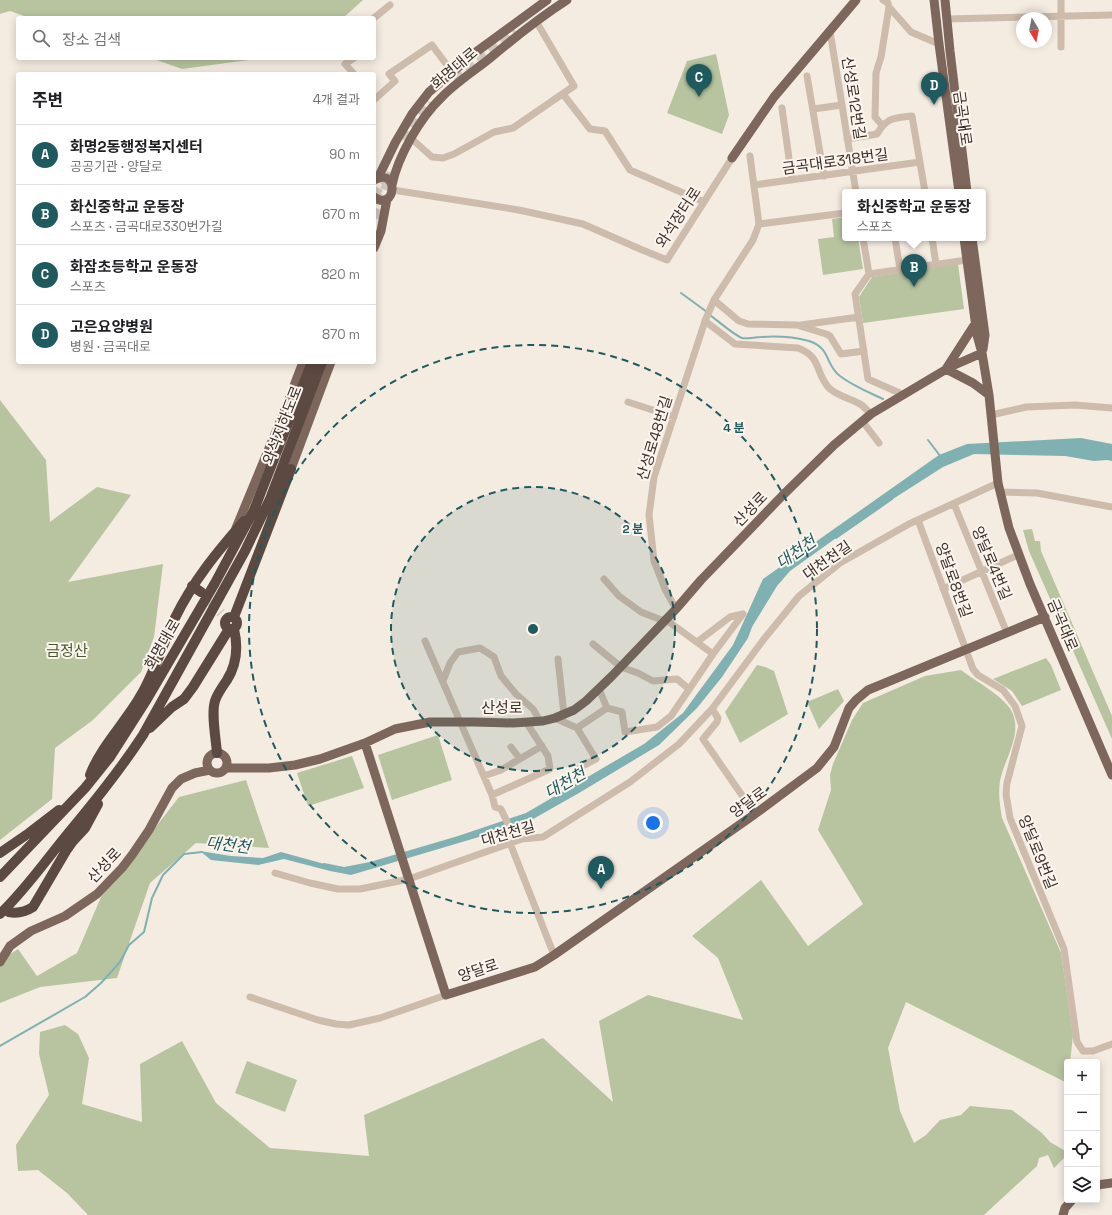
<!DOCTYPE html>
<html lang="ko">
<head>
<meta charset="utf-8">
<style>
  :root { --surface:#fff; --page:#f6f6f6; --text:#202124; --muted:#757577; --line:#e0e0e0; --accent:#1f5a5e }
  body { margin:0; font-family:"Space Grotesk","Noto Sans KR",sans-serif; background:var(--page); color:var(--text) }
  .controls { position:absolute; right:12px; bottom:12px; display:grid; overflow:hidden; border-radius:4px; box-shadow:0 2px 10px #0003 }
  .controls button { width:36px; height:36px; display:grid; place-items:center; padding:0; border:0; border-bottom:1px solid var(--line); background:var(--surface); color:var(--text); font:20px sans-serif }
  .compass { position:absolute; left:1016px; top:12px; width:36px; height:36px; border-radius:50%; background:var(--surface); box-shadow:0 2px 10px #0003; rotate:170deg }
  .you { position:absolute; left:653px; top:823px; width:14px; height:14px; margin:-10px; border:3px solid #fff; border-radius:50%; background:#1a73e8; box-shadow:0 0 0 6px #1a73e833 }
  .badge { display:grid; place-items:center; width:26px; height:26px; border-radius:50%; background:var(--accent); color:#fff; font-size:13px; font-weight:700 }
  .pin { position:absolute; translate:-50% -33px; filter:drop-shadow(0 1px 2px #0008) }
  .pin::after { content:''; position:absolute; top:21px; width:14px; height:12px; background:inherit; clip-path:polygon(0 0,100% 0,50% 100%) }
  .popup { position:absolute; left:842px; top:189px; width:144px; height:52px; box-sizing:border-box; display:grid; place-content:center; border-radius:4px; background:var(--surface); filter:drop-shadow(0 1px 3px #0005); font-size:13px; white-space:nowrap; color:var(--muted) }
  .popup b { font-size:15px; color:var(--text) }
  .popup::after { content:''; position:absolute; left:50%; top:100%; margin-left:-8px; border:8px solid transparent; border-top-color:var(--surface) }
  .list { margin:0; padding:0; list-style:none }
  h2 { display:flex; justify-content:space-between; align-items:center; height:52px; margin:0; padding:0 16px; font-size:17px }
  h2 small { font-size:13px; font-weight:400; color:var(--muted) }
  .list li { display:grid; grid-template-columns:26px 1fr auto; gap:12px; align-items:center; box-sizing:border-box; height:60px; padding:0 16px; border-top:1px solid var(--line) }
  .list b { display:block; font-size:15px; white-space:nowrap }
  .list p { margin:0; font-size:13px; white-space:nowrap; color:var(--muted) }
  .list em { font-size:13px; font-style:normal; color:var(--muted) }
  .icon { flex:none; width:22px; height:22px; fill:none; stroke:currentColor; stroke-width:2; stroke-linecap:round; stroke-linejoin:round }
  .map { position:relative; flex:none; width:1112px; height:1215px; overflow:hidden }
  .search { position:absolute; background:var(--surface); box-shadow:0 2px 10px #0003; left:16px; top:16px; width:360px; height:44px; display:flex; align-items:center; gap:10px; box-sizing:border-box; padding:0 14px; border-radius:4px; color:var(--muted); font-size:15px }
  .panel { position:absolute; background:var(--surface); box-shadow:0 2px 10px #0003; left:16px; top:72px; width:360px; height:292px; border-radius:4px }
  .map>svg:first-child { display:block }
  .green { fill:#b8c4a0 }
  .water { fill:#7fb0b2 }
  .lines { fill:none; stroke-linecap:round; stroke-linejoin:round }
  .stream { stroke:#7fb0b2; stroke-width:2 }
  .highway-tunnel { stroke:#cfc6bd; stroke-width:10; stroke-dasharray:10 5; stroke-linecap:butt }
  .minor { stroke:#cdbbac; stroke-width:7 }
  .major { stroke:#7d675c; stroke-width:9 }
  .highway { stroke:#5c4a42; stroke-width:10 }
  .ring { fill:none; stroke:#1f5a5e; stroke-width:2; stroke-dasharray:7 5 }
  .labels { text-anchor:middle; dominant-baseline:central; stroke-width:4; stroke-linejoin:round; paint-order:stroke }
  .street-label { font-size:15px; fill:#3b302b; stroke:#fbf5ee }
  .park-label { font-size:15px; fill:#4a5a2e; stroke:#fbf5ee }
  .water-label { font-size:16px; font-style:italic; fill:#1f5a5e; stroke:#fbf5ee }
  .centre { fill:#1f5a5e; stroke:#fbf5ee; stroke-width:2 }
  .ring-label { font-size:12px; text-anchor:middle; font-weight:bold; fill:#1f5a5e; stroke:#fbf5ee; stroke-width:4; stroke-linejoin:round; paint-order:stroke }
</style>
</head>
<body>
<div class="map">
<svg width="1112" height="1215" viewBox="0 0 1112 1215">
  <rect width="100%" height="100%" fill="#f4ebe1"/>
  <!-- green -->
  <path class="green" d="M 0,0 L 363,0 L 343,18 L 30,18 L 10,11 L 0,14 Z
    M 716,54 L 729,115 L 722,134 L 667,113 L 687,61 Z
    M 151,58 L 264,58 L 182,69 Z
    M 845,217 L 845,238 L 858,238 L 863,269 L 823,275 L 818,239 L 834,237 L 832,219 Z
    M 958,264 L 964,309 L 863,323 L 859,297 L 872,277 Z
    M 0,400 L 46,460 L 50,522 L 97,487 L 131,495 L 68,582 L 163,564 L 154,637 L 141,672 L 93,720 L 55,748 L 52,799 L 0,840 Z
    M 1032,529 L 1035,541 L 1040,541 L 1041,551 L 1112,716 L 1112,739 L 1029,551 L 1023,530 Z
    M 1046,658 L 1051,665 L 1061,690 L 1022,706 L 1012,691 L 993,679 Z
    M 757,665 L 765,667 L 774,671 L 788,714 L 740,743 L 725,712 Z
    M 961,670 C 975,681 1002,695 1011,710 C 1024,733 1004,759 1000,781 C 998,794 1000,806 1002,818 L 1061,953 L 1073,1036 L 1070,1062 L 1067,1062 L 1067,1083 L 906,1002 L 888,1048 L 900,1111 L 914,1143 L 926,1135 L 940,1120 L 961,1115 L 970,1106 L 1012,1110 L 1042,1133 L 1050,1142 L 1067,1152 L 1067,1155 L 1054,1168 L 1048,1155 L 1039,1158 L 1037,1166 L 984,1215 L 88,1215 L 67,1193 L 38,1170 L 18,1171 L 16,1145 L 49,1095 L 39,1054 L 40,1032 L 65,1025 L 78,1034 L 89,1058 L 82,1104 L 142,1122 L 140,1064 L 182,1041 L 216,1103 L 270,1148 L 369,1156 L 364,1115 L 543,1038 L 613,1102 L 599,1021 L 648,995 L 743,1020 L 718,958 L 692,936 L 761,880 L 808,946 L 863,904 L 818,830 L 831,790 L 830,775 L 833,764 L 852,720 L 863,703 L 925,676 Z
    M 838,689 L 844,701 L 819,729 L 807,702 Z
    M 438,735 L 452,780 L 392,800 L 378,755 Z
    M 352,756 L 364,788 L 308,806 L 297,773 Z
    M 246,780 L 269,848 L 196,843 L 150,883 L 117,978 L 40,987 L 0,1003 L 0,961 L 18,949 L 37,976 L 77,953 L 101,897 L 179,797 Z
    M 247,1061 L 297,1080 L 285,1112 L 235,1093 Z"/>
  <!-- water -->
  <path class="water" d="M 1081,438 L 1112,444 L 1112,461 L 1107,460 L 1094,461 L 1065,456 L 974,454 L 943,467 L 871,513 L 790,571 L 777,586 L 752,627 L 748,638 L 722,677 L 697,708 L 659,745 L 579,793 L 526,823 L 351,875 L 330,871 L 284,859 L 258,865 L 211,860 L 200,851 L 231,856 L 263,858 L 281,852 L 339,868 L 370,862 L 458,836 L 526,813 L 644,744 L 683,713 L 733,645 L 763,579 L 939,455 L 967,444 Z"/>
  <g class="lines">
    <!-- stream -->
    <path class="stream" d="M 681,293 L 707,312
      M 710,315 C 718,321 734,335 742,338 C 747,339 755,337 761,337 C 776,336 794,337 809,341 C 831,348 825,365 840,376 C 853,386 868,392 883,399
      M 928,440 L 941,457
      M 836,538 L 892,499
      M 324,864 L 344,868
      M 0,1046 L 85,997 L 101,983 L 120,962 L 129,945 L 144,932 L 152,898 L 163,875 L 184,854 L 202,852"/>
    <!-- highway-tunnel -->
    <path class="highway-tunnel" d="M 455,80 L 479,59 L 516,32
      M 402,139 L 428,101
      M 374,197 L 386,171
      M 374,218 L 392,173
      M 210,601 L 221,613"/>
    <!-- minor -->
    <path class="minor" d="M 883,0 L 888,3 L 889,7
      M 1061,0 L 1061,47
      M 374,18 L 390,5
      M 947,19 L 1112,15
      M 830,31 L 856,192
      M 354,74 L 345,64 L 354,58
      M 807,76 L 824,176
      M 563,94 L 590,129 L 605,131 L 630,170 L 704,202
      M 374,100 L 395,81 L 389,74 L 432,45 L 452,72
      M 782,108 L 792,180
      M 813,109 L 842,105
      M 882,125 L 875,117 L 876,73 L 881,57 L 889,7 L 911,32 L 939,44
      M 412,139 L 432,157 L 443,158 L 454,154 L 494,132 L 513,128 L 574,86 L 536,21
      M 847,139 L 877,134 C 887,117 894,118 912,116 L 925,192
      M 750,156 L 759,224 L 753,240 L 714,300 L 739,321 L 748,324 L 797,325 L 826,334 L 830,336 L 841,354 L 864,351
      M 754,185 L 920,162
      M 393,190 L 519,210 L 583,224 L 640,249 L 667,260 L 732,158
      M 759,224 L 845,213
      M 863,238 L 869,274 L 855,294 L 868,379 L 904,395
      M 895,238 L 900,269
      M 932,238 L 936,264
      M 869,274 L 967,260
      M 705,321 L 735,344 L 798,348 C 822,357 815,373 829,388 C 837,396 850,398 860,404 C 864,406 867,411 871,414
      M 801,325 L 859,317
      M 628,402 L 674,417
      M 991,415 L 1026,407 L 1075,405 L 1112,408
      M 863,422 L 879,443
      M 1000,492 L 1037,493 L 1112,507
      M 954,504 L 1007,633
      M 918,520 L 973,669 L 978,675 L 1003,690 L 1015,706 L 1022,726 L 1007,783 L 1006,794 L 1010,818 L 1064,949 L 1077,1042 L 1083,1051 L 1093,1051 L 1112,1044
      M 604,579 L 619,596 L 641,612 L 664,621
      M 943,589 L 1018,555
      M 676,609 L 665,589 L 654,561 L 649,515 L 654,477 L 705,321 L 714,300
      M 665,619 L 713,654
      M 425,641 L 492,795 L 495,807 L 501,809 L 516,841
      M 697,642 L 730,617 L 743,614
      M 593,644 L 621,667 L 638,673 L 653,681 L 677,679 L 689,689
      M 558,659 L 564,715
      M 443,681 L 450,663 L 458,652 L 480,648 L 494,657 L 501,676 L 516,694 L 533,709 L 540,721
      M 599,689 L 607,708
      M 712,709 L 718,718 L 717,722 L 703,739 L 755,814
      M 555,718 L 577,728 L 607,708 L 622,712 L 625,732 L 657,727 L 671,716 L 713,654 L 743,614
      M 577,728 L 596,759 L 579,768
      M 511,747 L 520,759
      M 484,776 L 501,770 L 542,746
      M 492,795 L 550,769 L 548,756 L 526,722
      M 510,843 L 554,955
      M 275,873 L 310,883 L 338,889 L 360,889 L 409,879 L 522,839 L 543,837 L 630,782 L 679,744 L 712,709 L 764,639 L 799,596 L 840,563 L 909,524 L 998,483
      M 250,997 L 318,1020 L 336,1024 L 349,1025 L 380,1018 L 446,995"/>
    <!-- major -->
    <path class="major" d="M 934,0 L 939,44 L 959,192
      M 945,0 L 950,51 L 967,192
      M 732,158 L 774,97 L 856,0
      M 378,178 L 395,143 L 412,114 L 429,92 L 476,52 L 547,0
      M 374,180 C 400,166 396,213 374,197
      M 392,185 C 398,156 420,118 441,98 C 454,84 474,71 489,59 C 514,38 539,18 567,0
      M 964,238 L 977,335 L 982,353 L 989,395 L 998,483 L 1009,528 L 1030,584 L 1112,775
      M 972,238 L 985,335 L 983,349
      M 374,248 L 381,231 L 387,199
      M 975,324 L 946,369 L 973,383 L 989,395
      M 291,469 L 331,362
      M 236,528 L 282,417 L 303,362
      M 365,743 L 446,995 L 535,967 L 554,955 L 755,814 L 817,768 L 834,747 L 849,708 L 856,700 L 868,690 L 1045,617
      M207 763a10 10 0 1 1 20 0a10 10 0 1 1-20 0Z
      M 226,768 L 269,768 L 295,765 L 320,759 L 365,743 L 395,729 L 430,722 L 475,722 L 513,723 L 543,721 L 555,718 L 574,710 L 586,701 L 612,676 L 676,609 L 701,580 L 782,496 L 834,445 L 871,414 L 950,367 L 982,353
      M 0,962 L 10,946 L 31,931 L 65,916 L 97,894 L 122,868 L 132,855 L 149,830 L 172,788 L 181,779 L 195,773 L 210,770
      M 1097,1185 L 1112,1183
      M 1063,1215 L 1065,1208 L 1072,1200"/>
    <!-- highway -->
    <path class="highway" d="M 192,586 L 201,592
      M225 623a6 6 0 1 1 12 0a6 6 0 1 1-12 0Z
      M 234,617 L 291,469
      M 150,728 L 172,707 L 184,699 L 193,687 L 229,629
      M 217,753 C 216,740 211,713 215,701 C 217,694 223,686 227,680 C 237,664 238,646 234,629
      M 90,775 C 101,746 126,722 141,695 C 155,671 163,643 175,618 C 193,581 217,552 244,521
      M 0,853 L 29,833 L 59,810
      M 0,877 L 85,788 L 110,757 L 147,699 L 215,583 L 254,510 L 312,362
      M 9,912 C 18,914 25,912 33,907 L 66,851 L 73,841 L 85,828 L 98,804
      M 0,914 C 23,892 41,867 61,842 C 90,807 118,773 143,735 L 245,551 L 270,499 L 322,362"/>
  </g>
  <!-- distance rings -->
  <circle cx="533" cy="629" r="142" fill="#1f5a5e" fill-opacity=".12"/>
  <g class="ring">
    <circle cx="533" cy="629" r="142"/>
    <circle cx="533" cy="629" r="284"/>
  </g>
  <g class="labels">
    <!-- street labels -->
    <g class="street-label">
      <text transform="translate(454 68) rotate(-40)">화명대로</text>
      <text transform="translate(854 98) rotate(81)">산성로12번길</text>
      <text transform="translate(963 118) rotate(82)">금곡대로</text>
      <text transform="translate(835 161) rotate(-8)">금곡대로318번길</text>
      <text transform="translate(678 217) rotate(-57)">와석장터로</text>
      <text transform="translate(282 425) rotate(-69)">와석지하도로</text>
      <text transform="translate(654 438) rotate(-73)">산성로48번길</text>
      <text transform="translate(750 509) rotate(-46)">산성로</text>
      <text transform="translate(827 560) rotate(-35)">대천천길</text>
      <text transform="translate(992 563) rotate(67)">양달로4번길</text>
      <text transform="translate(954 580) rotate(70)">양달로8번길</text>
      <text transform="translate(1063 625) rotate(67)">금곡대로</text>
      <text transform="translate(162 644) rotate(-60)">화명대로</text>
      <text x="502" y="707">산성로</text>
      <text transform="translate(748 802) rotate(-36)">양달로</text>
      <text transform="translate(508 833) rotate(-16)">대천천길</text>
      <text transform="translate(1038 852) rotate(68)">양달로9번길</text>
      <text transform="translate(104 865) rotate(-47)">산성로</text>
      <text transform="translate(478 970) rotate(-18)">양달로</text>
    </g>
    <!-- park labels -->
    <g class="park-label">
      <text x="67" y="650">금정산</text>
    </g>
    <!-- water labels -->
    <g class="water-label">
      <text transform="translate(796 552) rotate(-35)">대천천</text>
      <text transform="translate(565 783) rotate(-30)">대천천</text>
      <text transform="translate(228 845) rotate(7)">대천천</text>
    </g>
  </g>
  <circle cx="533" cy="629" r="6" class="centre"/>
  <g class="ring-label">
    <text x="734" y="432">4 분</text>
    <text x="633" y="533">2 분</text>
  </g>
</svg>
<div class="controls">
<button>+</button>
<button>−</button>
<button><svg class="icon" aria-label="locate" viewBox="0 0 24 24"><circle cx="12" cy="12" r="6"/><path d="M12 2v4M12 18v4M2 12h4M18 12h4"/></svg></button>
<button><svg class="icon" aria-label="layers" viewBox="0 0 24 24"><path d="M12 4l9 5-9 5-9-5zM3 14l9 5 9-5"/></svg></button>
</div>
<svg class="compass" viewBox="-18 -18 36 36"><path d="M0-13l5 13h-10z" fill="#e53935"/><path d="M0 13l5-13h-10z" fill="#757577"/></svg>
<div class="you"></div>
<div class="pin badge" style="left:601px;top:889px">A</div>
<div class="pin badge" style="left:914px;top:287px">B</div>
<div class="popup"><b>화신중학교 운동장</b>스포츠</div>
<div class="pin badge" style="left:699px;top:97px">C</div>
<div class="pin badge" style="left:934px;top:105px">D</div>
<div class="search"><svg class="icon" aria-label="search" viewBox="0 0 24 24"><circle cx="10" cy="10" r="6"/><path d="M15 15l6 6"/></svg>장소 검색</div>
<section class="panel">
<h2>주변<small>4개 결과</small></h2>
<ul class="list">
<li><span class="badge">A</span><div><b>화명2동행정복지센터</b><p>공공기관 · 양달로</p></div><em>90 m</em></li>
<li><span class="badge">B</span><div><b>화신중학교 운동장</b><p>스포츠 · 금곡대로330번가길</p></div><em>670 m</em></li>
<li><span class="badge">C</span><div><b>화잠초등학교 운동장</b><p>스포츠</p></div><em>820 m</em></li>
<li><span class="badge">D</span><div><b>고은요양병원</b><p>병원 · 금곡대로</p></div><em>870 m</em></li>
</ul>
</section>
</div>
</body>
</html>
